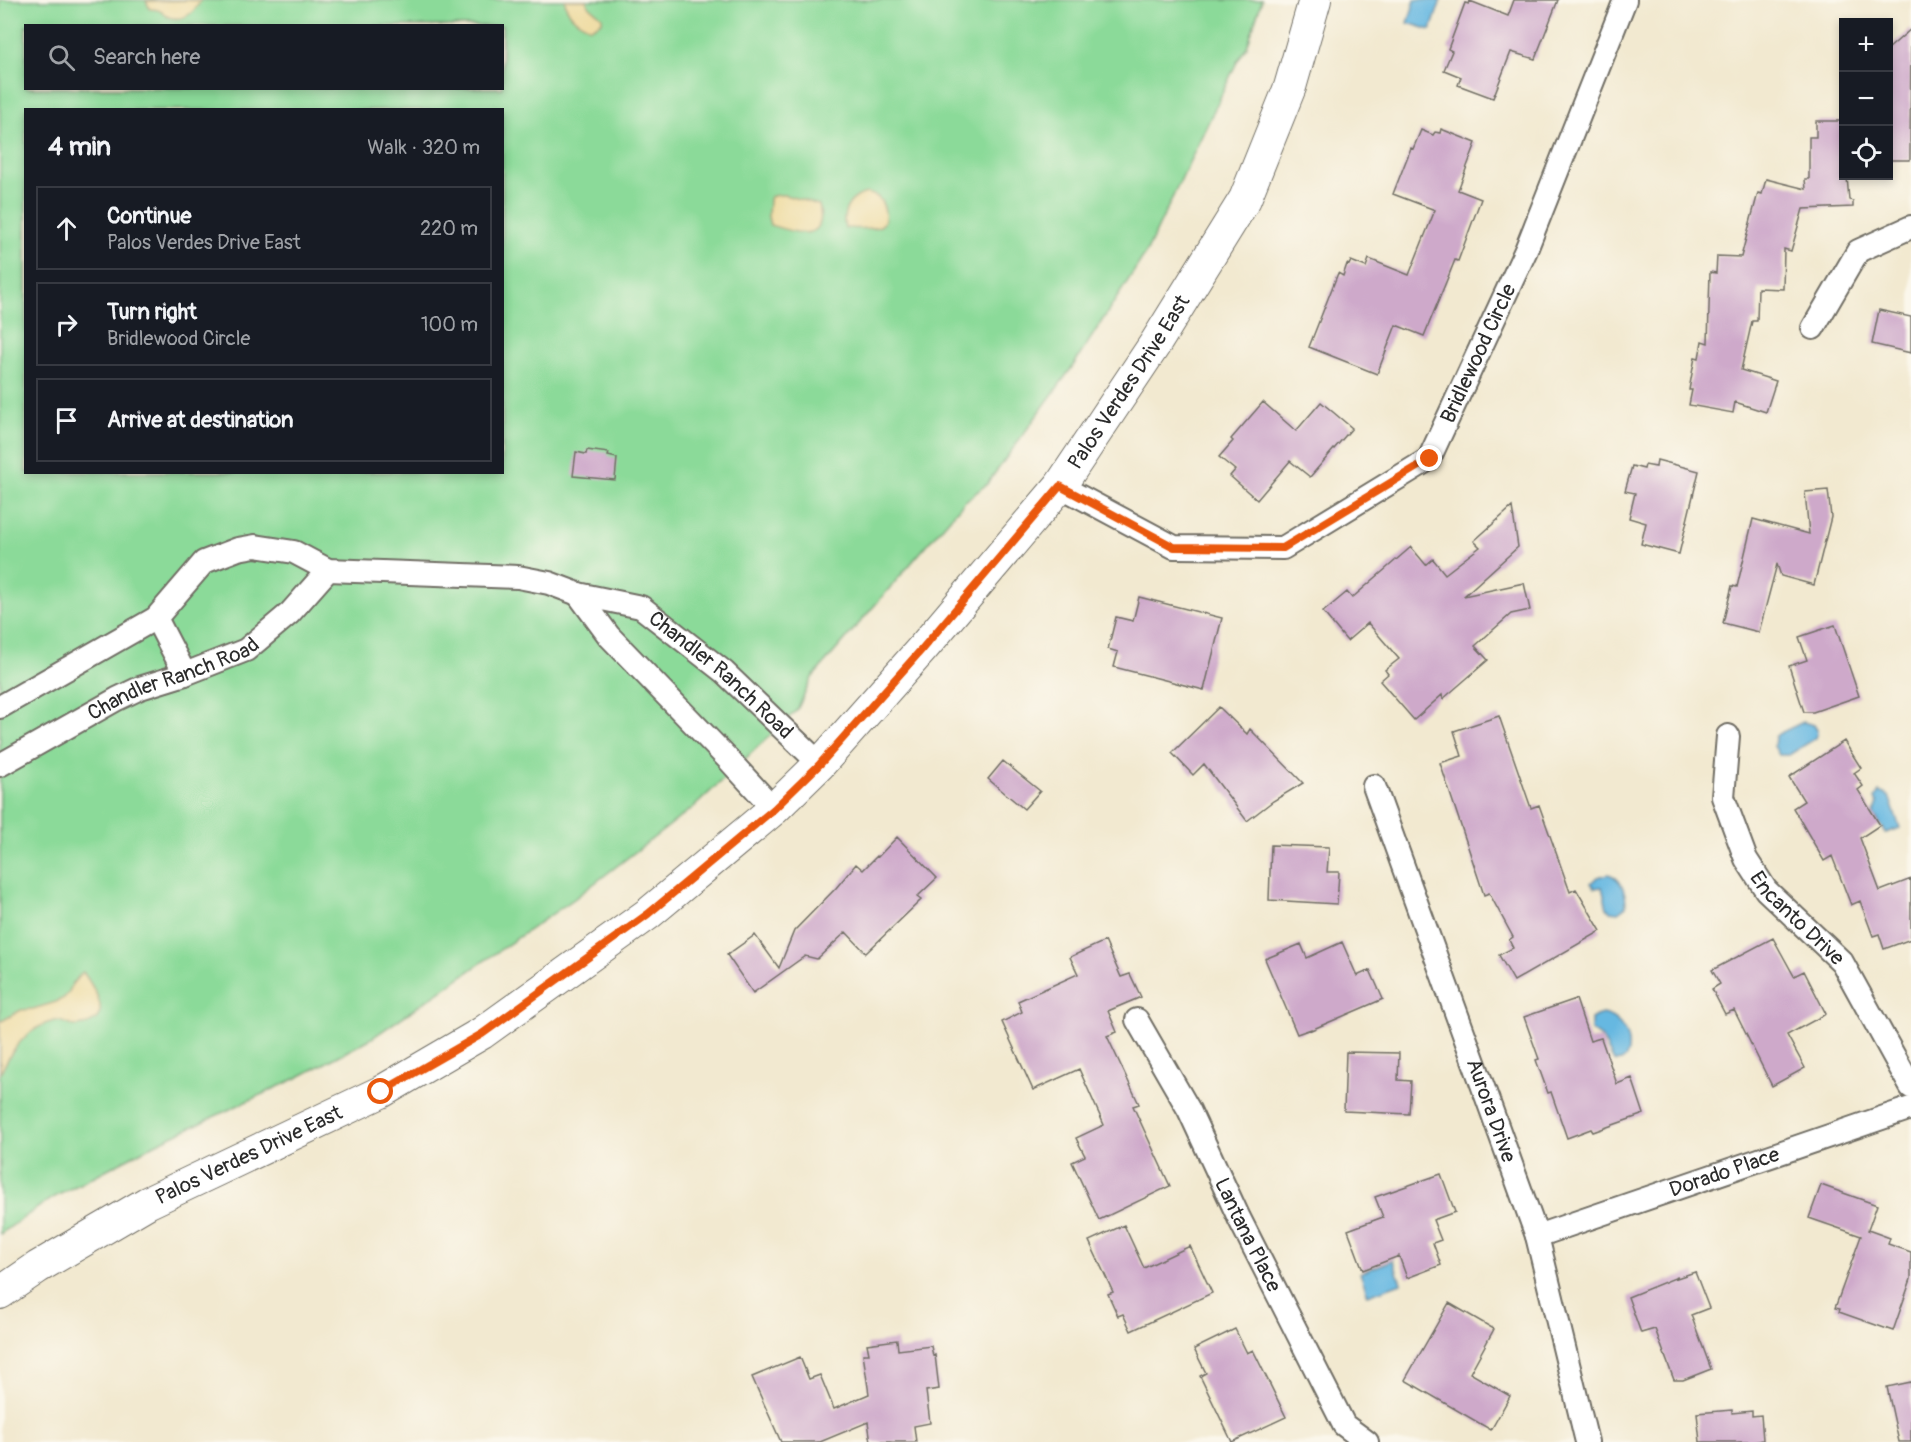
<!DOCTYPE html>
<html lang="en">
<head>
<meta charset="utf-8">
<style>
  :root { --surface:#171b24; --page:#242831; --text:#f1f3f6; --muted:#9ea1a6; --line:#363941 }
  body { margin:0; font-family:Pangolin,sans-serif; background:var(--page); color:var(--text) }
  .controls { position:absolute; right:18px; top:18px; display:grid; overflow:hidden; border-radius:0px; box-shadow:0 3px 9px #0003 }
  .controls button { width:54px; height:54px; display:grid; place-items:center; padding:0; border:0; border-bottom:2px solid var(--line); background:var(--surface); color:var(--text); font:30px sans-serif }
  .stop { position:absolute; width:18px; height:18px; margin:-14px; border:4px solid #ea580c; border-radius:50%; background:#fff }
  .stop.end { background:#ea580c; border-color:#fff; box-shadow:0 2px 6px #0008 }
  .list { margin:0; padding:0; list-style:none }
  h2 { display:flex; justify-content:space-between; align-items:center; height:78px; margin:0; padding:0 24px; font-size:26px }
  h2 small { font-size:20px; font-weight:400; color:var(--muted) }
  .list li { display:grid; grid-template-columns:39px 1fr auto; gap:18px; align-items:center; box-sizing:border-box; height:84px; margin:0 12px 12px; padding:0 12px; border:2px solid var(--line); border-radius:0px }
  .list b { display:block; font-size:22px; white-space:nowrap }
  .list p { margin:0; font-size:20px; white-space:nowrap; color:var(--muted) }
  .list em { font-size:20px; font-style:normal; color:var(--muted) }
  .icon { flex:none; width:33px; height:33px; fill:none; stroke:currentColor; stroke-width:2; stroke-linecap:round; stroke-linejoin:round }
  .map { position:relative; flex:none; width:1911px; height:1442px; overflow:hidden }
  .search { position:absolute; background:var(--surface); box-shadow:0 3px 9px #0003; left:24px; top:24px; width:480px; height:66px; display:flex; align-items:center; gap:15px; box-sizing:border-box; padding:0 21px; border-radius:0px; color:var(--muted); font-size:22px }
  .panel { position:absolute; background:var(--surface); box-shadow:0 3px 9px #0003; left:24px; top:108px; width:480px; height:366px; border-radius:0px }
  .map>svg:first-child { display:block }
  .green { fill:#8bda99; stroke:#5b8262; stroke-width:1.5; fill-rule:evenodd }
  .sand { fill:#eeda9e; stroke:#8c8264; stroke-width:1.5 }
  .water { fill:#66b8e1; stroke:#487286; stroke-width:1.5 }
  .building { fill:#cea9ca }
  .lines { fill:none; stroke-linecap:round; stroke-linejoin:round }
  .minor-casing { stroke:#716e65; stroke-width:26 }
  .secondary-casing { stroke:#716e65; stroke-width:34 }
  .minor { stroke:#fff; stroke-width:22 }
  .secondary { stroke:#fff; stroke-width:32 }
  .route { stroke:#ea580c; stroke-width:8 }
  .labels { text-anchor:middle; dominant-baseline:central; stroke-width:5; stroke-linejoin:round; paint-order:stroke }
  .street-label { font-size:21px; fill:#2b2b2b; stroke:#fbf7ec }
</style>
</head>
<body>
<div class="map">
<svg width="1911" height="1442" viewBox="0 0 1911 1442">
  <rect width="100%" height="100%" fill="#fbf7ec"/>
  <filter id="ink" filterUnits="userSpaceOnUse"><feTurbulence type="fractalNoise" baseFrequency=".0167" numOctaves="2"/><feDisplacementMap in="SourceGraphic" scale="12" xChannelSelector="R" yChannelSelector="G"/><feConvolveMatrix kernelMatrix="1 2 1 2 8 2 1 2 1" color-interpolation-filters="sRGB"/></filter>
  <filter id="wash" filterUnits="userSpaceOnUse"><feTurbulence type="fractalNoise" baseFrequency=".008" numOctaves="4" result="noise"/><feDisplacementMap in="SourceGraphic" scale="24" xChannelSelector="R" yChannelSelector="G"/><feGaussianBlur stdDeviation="1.35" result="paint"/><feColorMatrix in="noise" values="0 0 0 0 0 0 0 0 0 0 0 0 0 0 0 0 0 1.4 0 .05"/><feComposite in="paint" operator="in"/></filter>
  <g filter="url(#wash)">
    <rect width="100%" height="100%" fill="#f2e9d0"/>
    <!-- green -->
    <path class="green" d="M 0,0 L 1262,0 L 1247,47 L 1237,62 L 1147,251 L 1073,366 L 987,484 L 964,502 L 812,678 L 797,710 L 695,806 L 574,899 L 372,1038 L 299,1077 L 157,1143 L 49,1200 L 0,1234 ZM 26,26 L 502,26 L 502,88 L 26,88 ZM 26,110 L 502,110 L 502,472 L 26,472 Z"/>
    <!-- sand -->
    <path class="sand" d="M 201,0 C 194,13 184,22 168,17 C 165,15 163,12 160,11 C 157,9 153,9 150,9 L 146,1 Z
      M 565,0 L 586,0 L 588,5 L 602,17 L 602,22 L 591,28 C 578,23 566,15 565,0 Z
      M 867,193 C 868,194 875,195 876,196 C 884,201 890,221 880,226 C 873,230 853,228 845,228 C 841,211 850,197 867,193 Z
      M 778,195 L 785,195 L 819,205 C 829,245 792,232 770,225 L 768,217 L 769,200 L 770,197 Z
      M 83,972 C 97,992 116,1022 77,1026 C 69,1027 63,1019 54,1021 C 27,1028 10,1051 0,1075 L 0,1022 L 21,1010 L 33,1009 L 56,1002 L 64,998 L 69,992 L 72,984 Z"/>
    <!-- water -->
    <path class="water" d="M 1415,0 L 1441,0 L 1431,30 L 1408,23 Z
      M 1803,722 L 1814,725 L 1817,730 L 1816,738 L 1789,755 L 1779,755 L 1774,746 L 1775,737 L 1778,734 Z
      M 1879,792 L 1889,796 L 1900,828 L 1886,833 L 1874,814 L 1878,803 L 1875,799 Z
      M 1609,874 C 1622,879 1626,893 1626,906 L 1618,912 L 1610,911 L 1607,908 L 1602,887 L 1595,888 L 1591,883 L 1597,877 Z
      M 1602,1014 C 1633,1019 1636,1067 1614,1061 L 1602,1038 L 1591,1030 L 1591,1019 L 1596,1016 Z
      M 1393,1260 L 1401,1283 L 1368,1295 L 1360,1273 Z"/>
    <g id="blocks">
      <!-- building -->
      <path class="building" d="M 1514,0 L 1558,0 L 1535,59 L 1511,52 L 1493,98 L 1458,85 L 1461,77 L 1444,70 L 1452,51 L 1448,49 L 1465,3 L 1469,4 L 1470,1 L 1508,16 Z
        M 1911,29 L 1910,160 L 1888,160 L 1888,49 Z
        M 1816,121 L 1844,121 L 1844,177 L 1847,177 L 1849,200 L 1853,201 L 1853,207 L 1803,209 L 1791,251 L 1784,249 L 1783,289 L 1758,288 L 1757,321 L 1752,321 L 1741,370 L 1776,381 L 1766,412 L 1735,402 L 1733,413 L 1689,405 L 1692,390 L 1689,390 L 1695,357 L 1699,358 L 1702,341 L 1708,343 L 1710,272 L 1716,273 L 1717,256 L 1741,257 L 1758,193 L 1762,194 L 1766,179 L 1806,189 L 1805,179 L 1809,179 L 1809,137 L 1816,137 Z
        M 1441,129 L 1476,143 L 1458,190 L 1481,199 L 1458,261 L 1455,260 L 1424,336 L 1396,325 L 1377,374 L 1309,347 L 1338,273 L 1343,276 L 1347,264 L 1349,265 L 1351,261 L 1366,267 L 1369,259 L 1409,275 L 1435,210 L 1393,194 L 1411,148 L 1413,149 L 1421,130 L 1433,135 L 1435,132 L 1440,133 Z
        M 1879,310 L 1911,317 L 1911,353 L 1872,344 Z
        M 1263,402 L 1296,431 L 1321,402 L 1352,428 L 1310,477 L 1290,461 L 1257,500 L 1230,476 L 1235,470 L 1219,457 L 1233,441 L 1231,439 Z
        M 587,450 L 609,453 L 608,456 L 617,458 L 615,480 L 573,476 L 576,452 L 586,454 Z
        M 1657,460 L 1699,471 L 1679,554 L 1641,544 L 1646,523 L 1629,518 L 1635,493 L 1625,491 L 1632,466 L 1644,469 L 1645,465 L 1656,467 Z
        M 1828,490 L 1831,517 L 1814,585 L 1781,576 L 1777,564 L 1759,632 L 1723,623 L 1732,586 L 1737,587 L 1753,519 L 1809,534 L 1805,492 Z
        M 1512,507 L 1518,547 L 1464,596 L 1524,583 L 1530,610 L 1511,614 L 1475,646 L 1488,660 L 1443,699 L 1442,695 L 1414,720 L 1380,681 L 1388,674 L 1385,670 L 1399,659 L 1368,623 L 1347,641 L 1323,612 L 1347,592 L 1352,598 L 1411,547 L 1426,565 L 1433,559 L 1445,574 L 1480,547 L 1474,541 Z
        M 1139,597 L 1222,618 L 1204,690 L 1114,667 L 1118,652 L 1108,649 L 1116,617 L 1133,621 Z
        M 1835,625 L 1859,696 L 1813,712 L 1804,712 L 1789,666 L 1807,660 L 1799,637 Z
        M 1219,707 L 1247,734 L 1250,729 L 1303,783 L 1273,801 L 1247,821 L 1204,764 L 1193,775 L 1172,753 Z
        M 1499,716 L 1531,808 L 1539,805 L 1570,892 L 1576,889 L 1601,931 L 1514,981 L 1499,955 L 1513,948 L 1509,940 L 1513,937 L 1489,893 L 1484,895 L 1440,763 L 1462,756 L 1454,731 Z
        M 1844,741 L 1861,768 L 1854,773 L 1863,786 L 1858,790 L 1880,825 L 1860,838 L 1880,891 L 1911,879 L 1911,939 L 1884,949 L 1879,934 L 1873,936 L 1860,901 L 1851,905 L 1832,856 L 1824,861 L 1793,808 L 1804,801 L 1789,777 Z
        M 1003,761 L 1040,791 L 1024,809 L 988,779 Z
        M 897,837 L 937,878 L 917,897 L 921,900 L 866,953 L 846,932 L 817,959 L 805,956 L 753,993 L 727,955 L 755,935 L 779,968 L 794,931 L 836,888 L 856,864 L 863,870 L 877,856 L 878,857 Z
        M 1271,845 L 1329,847 L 1327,872 L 1339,872 L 1337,904 L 1269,900 Z
        M 1773,938 L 1794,976 L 1804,971 L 1826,1014 L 1787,1035 L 1805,1068 L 1772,1086 L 1734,1010 L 1725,1014 L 1712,989 L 1720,984 L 1712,970 Z
        M 1105,941 L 1121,977 L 1130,974 L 1141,997 L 1108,1011 L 1117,1032 L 1107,1036 L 1139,1104 L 1133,1106 L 1170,1186 L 1099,1220 L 1072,1162 L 1085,1156 L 1076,1138 L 1104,1125 L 1079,1069 L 1033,1090 L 1002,1022 L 1022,1012 L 1018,1001 L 1078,974 L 1070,957 Z
        M 1342,942 L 1357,976 L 1370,970 L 1383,999 L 1311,1030 L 1311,1029 L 1297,1034 L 1265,959 L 1301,944 L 1307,958 Z
        M 1576,999 L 1590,1041 L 1601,1038 L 1617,1084 L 1632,1078 L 1644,1114 L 1593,1132 L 1591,1129 L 1567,1138 L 1551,1092 L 1548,1093 L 1536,1060 L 1539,1059 L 1524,1017 Z
        M 1346,1052 L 1399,1053 L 1398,1080 L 1411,1081 L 1409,1114 L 1344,1111 Z
        M 1441,1174 L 1455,1212 L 1433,1220 L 1441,1240 L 1433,1243 L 1441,1265 L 1407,1278 L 1399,1256 L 1363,1270 L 1348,1230 L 1383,1217 L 1375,1197 Z
        M 1821,1185 L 1877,1205 L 1868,1230 L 1890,1238 L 1888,1244 L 1911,1252 L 1911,1279 L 1893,1331 L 1839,1312 L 1840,1309 L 1835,1308 L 1861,1236 L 1809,1218 Z
        M 1124,1225 L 1144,1268 L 1190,1246 L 1212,1293 L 1131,1331 L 1123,1314 L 1118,1316 L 1108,1294 L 1113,1292 L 1089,1241 Z
        M 1695,1272 L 1709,1308 L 1691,1315 L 1711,1369 L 1683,1380 L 1674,1380 L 1655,1329 L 1641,1333 L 1628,1297 L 1677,1277 L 1677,1278 Z
        M 1449,1303 L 1494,1329 L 1470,1373 L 1510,1396 L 1491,1430 L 1405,1380 Z
        M 1235,1329 L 1247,1353 L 1253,1350 L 1286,1417 L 1232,1442 L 1200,1376 L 1206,1373 L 1194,1349 Z
        M 897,1340 L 898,1350 L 931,1346 L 933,1356 L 935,1355 L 939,1389 L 926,1391 L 930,1423 L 914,1426 L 916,1442 L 871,1442 L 868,1422 L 820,1442 L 781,1442 L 752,1377 L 800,1357 L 809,1379 L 820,1375 L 834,1409 L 869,1394 L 863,1354 L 869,1354 L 867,1344 Z
        M 1911,1382 L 1911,1442 L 1899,1442 L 1887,1387 Z
        M 1732,1410 L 1732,1413 L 1752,1411 L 1752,1416 L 1761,1415 L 1763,1440 L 1754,1442 L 1700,1442 L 1697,1413 Z"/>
    </g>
  </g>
  <g filter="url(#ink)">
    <use href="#blocks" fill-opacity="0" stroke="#716e65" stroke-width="1.5"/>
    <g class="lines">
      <!-- minor casing -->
      <g class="minor-casing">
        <g id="minor">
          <path d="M 1813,328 L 1858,251 L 1911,227"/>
          <path id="s1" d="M 1060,486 L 1174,547 L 1283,548 L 1429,459 L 1526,250 L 1625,0"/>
          <path d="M 578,594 L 609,636 L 727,758 L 774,809"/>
          <path d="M 156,618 L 185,674"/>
          <path id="s2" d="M 0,707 L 156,618 L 204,562 L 238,549 L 255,546 L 294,552 L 328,570 L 518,577 L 549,583 L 578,594 L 641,607 L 724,672 L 820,764"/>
          <path id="s3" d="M 1728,736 L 1723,797 L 1746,859 L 1766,890 L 1842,962 L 1911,1087"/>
          <path id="s4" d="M 0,765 L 117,699 L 140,688 L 185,674 L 246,650 L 290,613 L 328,570"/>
          <path id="s5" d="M 1374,786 L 1537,1236 L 1587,1442"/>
          <path id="s6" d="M 1137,1020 L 1189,1110 L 1239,1218 L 1344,1425 L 1367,1442"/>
          <path id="s7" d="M 1537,1236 L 1911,1108"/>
        </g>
      </g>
      <!-- secondary casing -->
      <g class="secondary-casing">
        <g id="secondary">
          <path id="s8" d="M 0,1293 L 38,1267 L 147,1203 L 381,1092 L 482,1033 L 648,914 L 774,809 L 820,764 L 922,649 L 1060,486 L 1155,344 L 1245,199 L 1290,87 L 1315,0"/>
        </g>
      </g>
      <!-- minor -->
      <use href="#minor" class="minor"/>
      <!-- secondary -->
      <use href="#secondary" class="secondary"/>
    </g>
  </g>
  <g class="lines" filter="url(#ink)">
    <!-- route -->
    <path class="route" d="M 381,1092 L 482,1034 L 648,914 L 774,809 L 820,764 L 922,649 L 1060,486 L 1174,547 L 1283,548 L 1430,459"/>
  </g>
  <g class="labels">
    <!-- street labels -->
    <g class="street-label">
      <text stroke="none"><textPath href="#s1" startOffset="526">Bridlewood Circle</textPath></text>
      <text stroke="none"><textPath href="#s8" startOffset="1473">Palos Verdes Drive East</textPath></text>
      <text stroke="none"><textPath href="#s2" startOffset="807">Chandler Ranch Road</textPath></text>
      <text stroke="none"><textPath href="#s4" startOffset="194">Chandler Ranch Road</textPath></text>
      <text stroke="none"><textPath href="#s3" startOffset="206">Encanto Drive</textPath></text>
      <text stroke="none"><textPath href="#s5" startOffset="345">Aurora Drive</textPath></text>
      <text stroke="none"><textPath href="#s8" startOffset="285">Palos Verdes Drive East</textPath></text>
      <text stroke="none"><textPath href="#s7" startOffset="198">Dorado Place</textPath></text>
      <text stroke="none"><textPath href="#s6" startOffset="242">Lantana Place</textPath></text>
    </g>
  </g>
</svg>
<div class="controls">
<button>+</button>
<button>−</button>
<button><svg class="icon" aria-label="locate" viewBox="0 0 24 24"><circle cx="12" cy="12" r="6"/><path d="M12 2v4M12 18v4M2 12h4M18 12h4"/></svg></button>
</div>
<div class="stop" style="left:381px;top:1092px"></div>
<div class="stop end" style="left:1430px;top:459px"></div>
<div class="search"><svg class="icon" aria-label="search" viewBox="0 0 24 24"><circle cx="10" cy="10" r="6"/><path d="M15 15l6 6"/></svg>Search here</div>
<section class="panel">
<h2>4 min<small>Walk · 320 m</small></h2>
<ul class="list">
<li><svg class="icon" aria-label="ahead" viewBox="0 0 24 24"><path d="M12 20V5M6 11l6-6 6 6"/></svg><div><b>Continue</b><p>Palos Verdes Drive East</p></div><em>220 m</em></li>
<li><svg class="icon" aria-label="right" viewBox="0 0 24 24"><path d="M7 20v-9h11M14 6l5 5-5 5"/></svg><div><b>Turn right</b><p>Bridlewood Circle</p></div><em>100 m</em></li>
<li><svg class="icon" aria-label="arrive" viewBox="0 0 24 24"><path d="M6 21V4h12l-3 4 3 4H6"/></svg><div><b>Arrive at destination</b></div></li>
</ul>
</section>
</div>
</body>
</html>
